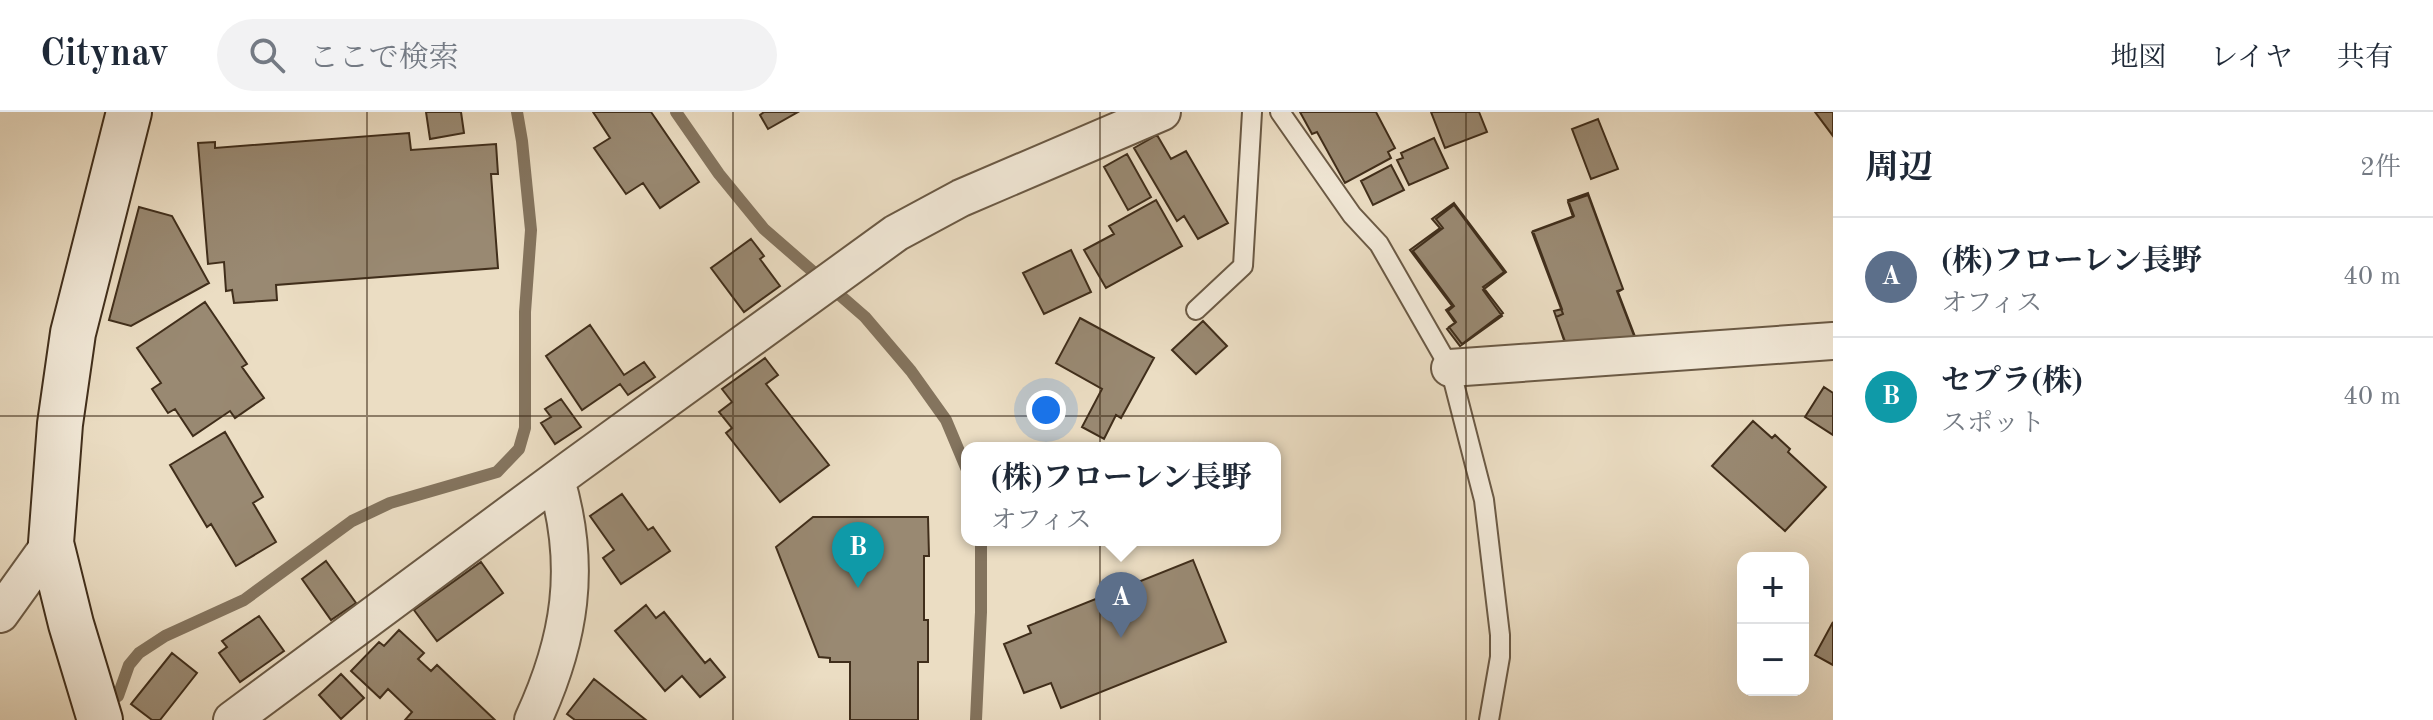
<!DOCTYPE html>
<html lang="ja">
<head>
<meta charset="utf-8">
<style>
  :root { --surface:#fff; --page:#f2f2f3; --text:#1f2937; --muted:#747a83; --line:#e0e1e3; --accent:#ea580c }
  body { margin:0; font-family:"Old Standard TT","Noto Serif JP",serif; background:var(--page); color:var(--text) }
  .controls { position:absolute; right:24px; bottom:24px; display:grid; overflow:hidden; border-radius:16px; box-shadow:0 8px 32px #0002 }
  .controls button { width:72px; height:72px; display:grid; place-items:center; padding:0; border:0; border-bottom:2px solid var(--line); background:var(--surface); color:var(--text); font:40px sans-serif }
  .you { position:absolute; left:1046px; top:298px; width:28px; height:28px; margin:-20px; border:6px solid #fff; border-radius:50%; background:#1a73e8; box-shadow:0 0 0 12px #1a73e833 }
  .badge { display:grid; place-items:center; width:52px; height:52px; border-radius:50%; background:var(--accent); color:#fff; font-size:26px; font-weight:700 }
  .pin { position:absolute; translate:-50% -66px; filter:drop-shadow(0 2px 4px #0008) }
  .pin::after { content:''; position:absolute; top:42px; width:28px; height:24px; background:inherit; clip-path:polygon(0 0,100% 0,50% 100%) }
  .popup { position:absolute; left:961px; top:330px; width:320px; height:104px; box-sizing:border-box; display:grid; place-content:center; border-radius:16px; background:var(--surface); filter:drop-shadow(0 2px 6px #0005); font-size:26px; white-space:nowrap; color:var(--muted) }
  .popup b { font-size:30px; color:var(--text) }
  .popup::after { content:''; position:absolute; left:50%; top:100%; margin-left:-16px; border:16px solid transparent; border-top-color:var(--surface) }
  .list { margin:0; padding:0; list-style:none }
  h2 { display:flex; justify-content:space-between; align-items:center; height:104px; margin:0; padding:0 32px; font-size:34px }
  h2 small { font-size:26px; font-weight:400; color:var(--muted) }
  .list li { display:grid; grid-template-columns:52px 1fr auto; gap:24px; align-items:center; box-sizing:border-box; height:120px; padding:0 32px; border-top:2px solid var(--line) }
  .list b { display:block; font-size:30px; white-space:nowrap }
  .list p { margin:0; font-size:26px; white-space:nowrap; color:var(--muted) }
  .list em { font-size:26px; font-style:normal; color:var(--muted) }
  .icon { flex:none; width:44px; height:44px; fill:none; stroke:currentColor; stroke-width:2; stroke-linecap:round; stroke-linejoin:round }
  .map { position:relative; flex:none; width:1833px; height:608px; overflow:hidden }
  header { display:flex; align-items:center; gap:48px; box-sizing:border-box; height:112px; padding:0 40px; background:var(--surface); border-bottom:2px solid var(--line) }
  header strong { font-size:38px }
  nav { display:flex; gap:44px; margin-inline-start:auto; font-size:28px }
  .search { width:560px; height:72px; background:var(--page); display:flex; align-items:center; gap:20px; box-sizing:border-box; padding:0 28px; border-radius:44px; color:var(--muted); font-size:30px }
  main { display:flex }
  aside { flex:1; background:var(--surface) }
  .map>svg:first-child { display:block }
  .lines { fill:none; stroke-linecap:round; stroke-linejoin:round }
  .stream { stroke:#84745e; stroke-width:12 }
  .building { fill:#998972; stroke:#402e1b; stroke-width:2 }
  .lane-casing { stroke:#6b5a45; stroke-width:22 }
  .street-casing { stroke:#6b5a45; stroke-width:40 }
  .secondary-casing { stroke:#402e1b; stroke-width:48 }
  .lane { stroke:#f2e9d8; stroke-width:18 }
  .street { stroke:#f2e9d8; stroke-width:36 }
  .secondary { stroke:#f2e9d8; stroke-width:44 }
  .grid { fill:none; stroke:#402e1b; stroke-width:2; stroke-opacity:0.55 }
</style>
</head>
<body>
<header>
<strong>Citynav</strong>
<div class="search"><svg class="icon" aria-label="search" viewBox="0 0 24 24"><circle cx="10" cy="10" r="6"/><path d="M15 15l6 6"/></svg>ここで検索</div>
<nav><a>地図</a><a>レイヤ</a><a>共有</a></nav>
</header>
<main>
<div class="map">
<svg width="1833" height="608" viewBox="0 0 1833 608">
  <rect width="100%" height="100%" fill="#ebddc3"/>
  <filter id="stains"><feTurbulence type="fractalNoise" baseFrequency=".0025" numOctaves="4"/><feColorMatrix values="0 0 0 0 .2 0 0 0 0 .09 0 0 0 0 .02 0 0 0 .5 -.17"/></filter>
  <radialGradient id="worn" r=".72"><stop offset=".6" stop-color="#630" stop-opacity="0"/><stop offset="1" stop-color="#630" stop-opacity=".3"/></radialGradient>
  <g class="lines">
    <!-- stream -->
    <path class="stream" d="M 676,0 L 719,62 L 764,117 L 865,205 L 911,259 L 946,308 L 967,358
      M 118,584 L 129,553 L 139,541 L 165,524 L 244,488 L 352,409 L 390,391 L 497,360 L 519,337 L 525,316 L 525,200 L 531,118 L 522,29 L 517,0
      M 976,608 L 981,500 L 981,428"/>
  </g>
  <!-- building -->
  <path class="building" d="M 426,0 L 461,0 L 464,21 L 430,27 Z
    M 593,0 L 651,0 L 699,70 L 660,96 L 643,71 L 626,82 L 594,36 L 610,26 Z
    M 764,0 L 798,0 L 768,17 L 760,3 Z
    M 1300,0 L 1376,0 L 1395,36 L 1388,40 L 1391,46 L 1345,71 L 1317,20 L 1312,22 Z
    M 1431,0 L 1479,0 L 1487,20 L 1445,36 Z
    M 1815,0 L 1833,0 L 1833,24 Z
    M 1598,7 L 1618,57 L 1591,67 L 1572,17 Z
    M 409,21 L 411,38 L 496,32 L 498,62 L 491,62 L 498,156 L 276,173 L 277,188 L 234,191 L 232,178 L 226,179 L 224,150 L 208,152 L 198,31 L 215,30 L 215,36 Z
    M 1157,23 L 1171,47 L 1186,39 L 1228,111 L 1198,127 L 1184,104 L 1177,109 L 1134,36 Z
    M 1434,26 L 1448,56 L 1409,73 L 1397,48 L 1403,46 L 1401,41 Z
    M 1127,42 L 1151,85 L 1128,98 L 1104,55 Z
    M 1391,53 L 1404,78 L 1373,93 L 1361,69 Z
    M 1588,81 L 1623,177 L 1617,179 L 1636,229 L 1566,234 L 1554,199 L 1562,197 L 1533,119 L 1574,104 L 1568,88 Z
    M 1588,83 L 1623,177 L 1618,180 L 1636,227 L 1566,232 L 1556,205 L 1563,202 L 1532,120 L 1573,105 L 1568,90 Z
    M 1156,88 L 1182,134 L 1106,176 L 1084,138 L 1114,122 L 1109,114 Z
    M 1454,91 L 1506,160 L 1483,178 L 1502,204 L 1460,234 L 1447,217 L 1455,211 L 1446,198 L 1452,194 L 1410,138 L 1440,116 L 1432,107 Z
    M 1454,93 L 1504,160 L 1483,175 L 1503,201 L 1462,232 L 1449,215 L 1456,210 L 1448,199 L 1454,194 L 1413,139 L 1443,116 L 1436,107 Z
    M 139,95 L 172,104 L 209,171 L 131,214 L 109,208 Z
    M 751,127 L 764,144 L 760,147 L 780,174 L 744,200 L 711,156 Z
    M 1071,138 L 1091,180 L 1044,202 L 1023,161 Z
    M 205,190 L 247,252 L 242,255 L 264,286 L 235,306 L 230,299 L 193,324 L 175,297 L 168,301 L 152,277 L 161,271 L 137,236 Z
    M 1080,206 L 1154,246 L 1121,306 L 1116,303 L 1104,327 L 1082,315 L 1102,277 L 1056,251 Z
    M 1203,209 L 1227,234 L 1196,262 L 1172,238 Z
    M 590,213 L 624,263 L 644,250 L 655,265 L 628,283 L 620,272 L 582,298 L 546,244 Z
    M 765,246 L 778,263 L 766,272 L 829,353 L 780,390 L 726,321 L 732,316 L 719,300 L 732,290 L 722,277 Z
    M 1824,275 L 1833,281 L 1833,323 L 1805,305 Z
    M 561,287 L 581,315 L 555,332 L 541,311 L 551,305 L 545,297 Z
    M 1753,309 L 1772,326 L 1775,323 L 1790,337 L 1788,340 L 1826,375 L 1785,419 L 1712,354 Z
    M 225,320 L 263,385 L 253,391 L 276,430 L 236,454 L 211,412 L 207,415 L 170,353 Z
    M 622,382 L 648,418 L 653,415 L 670,439 L 621,472 L 603,446 L 614,438 L 590,404 Z
    M 813,405 L 928,405 L 929,444 L 924,444 L 924,508 L 928,508 L 928,550 L 918,550 L 918,608 L 850,608 L 850,550 L 830,550 L 830,546 L 819,545 L 776,435 Z
    M 1193,448 L 1226,530 L 1061,596 L 1051,571 L 1024,581 L 1004,532 L 1031,521 L 1028,514 Z
    M 326,449 L 356,491 L 331,508 L 302,467 Z
    M 481,450 L 503,481 L 437,529 L 414,498 Z
    M 646,493 L 656,506 L 664,500 L 705,551 L 710,547 L 725,565 L 700,585 L 682,564 L 665,579 L 615,519 Z
    M 259,504 L 284,539 L 240,570 L 219,541 L 227,535 L 222,529 Z
    M 1833,510 L 1833,553 L 1815,543 Z
    M 399,518 L 424,541 L 418,547 L 431,559 L 437,553 L 495,608 L 405,608 L 412,600 L 388,577 L 380,586 L 351,559 L 379,530 L 384,534 Z
    M 172,541 L 197,561 L 160,608 L 152,608 L 131,592 Z
    M 341,562 L 364,586 L 341,607 L 319,583 Z
    M 594,567 L 646,608 L 575,608 L 567,602 Z"/>
  <g class="lines">
    <!-- lane casing -->
    <g class="lane-casing">
      <path id="lane" d="M 1280,0 L 1352,103 L 1379,132 L 1450,256 L 1484,388 L 1500,523 L 1500,545 L 1489,608
        M 1196,198 L 1243,154 L 1252,0"/>
    </g>
    <!-- street casing -->
    <g class="street-casing">
      <path id="street" d="M 1450,256 L 1833,229
        M 0,502 L 51,431
        M 232,608 L 572,356 L 896,121 L 961,86 L 1162,0
        M 533,608 C 570,528 582,455 556,368"/>
    </g>
    <!-- secondary casing -->
    <g class="secondary-casing">
      <path id="secondary" d="M 100,608 L 71,512 L 51,431 L 60,312 L 73,221 L 129,0"/>
    </g>
    <!-- lane -->
    <use href="#lane" class="lane"/>
    <!-- street -->
    <use href="#street" class="street"/>
    <!-- secondary -->
    <use href="#secondary" class="secondary"/>
  </g>
  <!-- grid -->
  <path class="grid" d="M 367,0 L 367,608M 733,0 L 733,608M 1100,0 L 1100,608M 1466,0 L 1466,608M 0,304 L 1833,304"/>
  <rect width="100%" height="100%" filter="url(#stains)"/>
  <rect width="100%" height="100%" fill="url(#worn)"/>
</svg>
<div class="controls">
<button>+</button>
<button>−</button>
</div>
<div class="you"></div>
<div class="pin badge" style="left:1121px;top:526px;background:#5c6f8a">A</div>
<div class="popup"><b>(株)フローレン長野</b>オフィス</div>
<div class="pin badge" style="left:858px;top:476px;background:#0f9aa8">B</div>
</div>
<aside>
<h2>周辺<small>2件</small></h2>
<ul class="list">
<li><span class="badge" style="background:#5c6f8a">A</span><div><b>(株)フローレン長野</b><p>オフィス</p></div><em>40 m</em></li>
<li><span class="badge" style="background:#0f9aa8">B</span><div><b>セプラ(株)</b><p>スポット</p></div><em>40 m</em></li>
</ul>
</aside>
</main>
</body>
</html>
